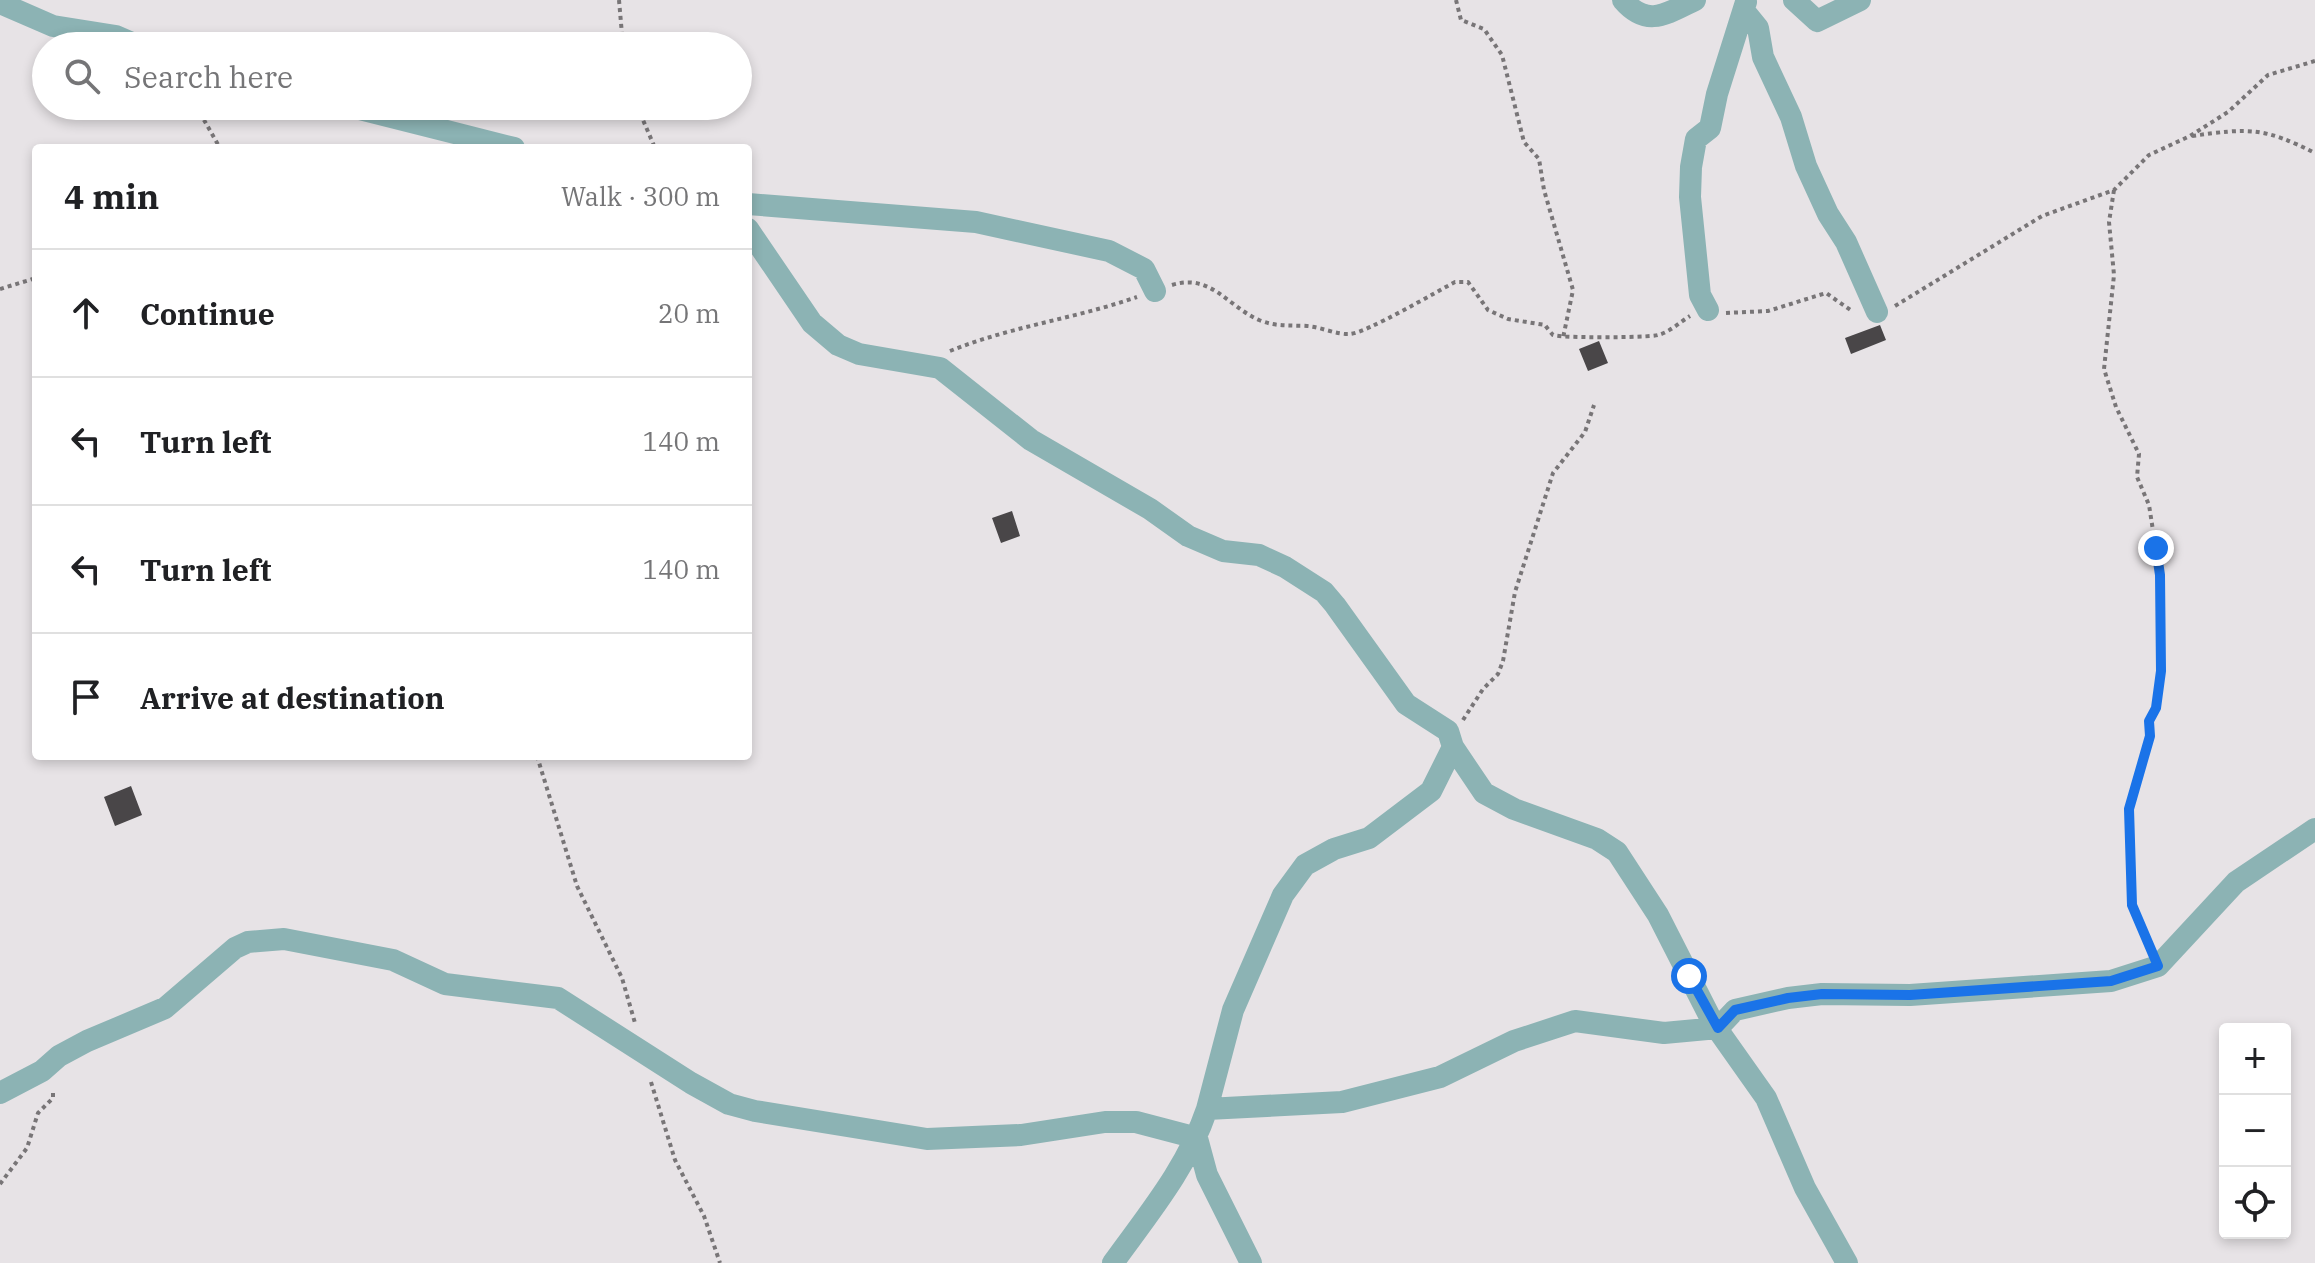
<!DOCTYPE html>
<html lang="en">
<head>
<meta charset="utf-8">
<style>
  :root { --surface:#fff; --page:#f2f2f2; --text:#202124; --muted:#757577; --line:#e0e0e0 }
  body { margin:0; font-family:"IBM Plex Serif",serif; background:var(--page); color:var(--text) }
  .controls { position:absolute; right:24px; bottom:24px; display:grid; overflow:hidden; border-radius:8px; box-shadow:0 4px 12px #0003 }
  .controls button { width:72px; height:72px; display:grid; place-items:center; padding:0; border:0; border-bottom:2px solid var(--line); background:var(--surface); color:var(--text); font:40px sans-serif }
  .stop { position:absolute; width:24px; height:24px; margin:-18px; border:6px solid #1a73e8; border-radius:50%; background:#fff }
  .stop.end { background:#1a73e8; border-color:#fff; box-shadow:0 2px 8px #0008 }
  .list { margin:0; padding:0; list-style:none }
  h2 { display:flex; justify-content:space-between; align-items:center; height:104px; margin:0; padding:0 32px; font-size:34px }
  h2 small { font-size:26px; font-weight:400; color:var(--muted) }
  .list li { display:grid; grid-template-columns:52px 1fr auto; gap:24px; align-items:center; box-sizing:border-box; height:128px; padding:0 32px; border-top:2px solid var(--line) }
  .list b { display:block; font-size:30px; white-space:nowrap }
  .list em { font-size:26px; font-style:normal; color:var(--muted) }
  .icon { flex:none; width:44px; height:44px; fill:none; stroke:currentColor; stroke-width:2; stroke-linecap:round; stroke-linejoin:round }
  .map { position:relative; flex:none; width:2315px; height:1263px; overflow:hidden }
  .search { position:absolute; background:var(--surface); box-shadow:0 4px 12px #0003; left:32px; top:32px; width:720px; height:88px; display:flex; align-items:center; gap:20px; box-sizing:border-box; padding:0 28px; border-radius:44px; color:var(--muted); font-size:30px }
  .panel { position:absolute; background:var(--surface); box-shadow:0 4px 12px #0003; left:32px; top:144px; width:720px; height:616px; border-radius:8px }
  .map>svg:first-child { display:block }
  .building { fill:#494648 }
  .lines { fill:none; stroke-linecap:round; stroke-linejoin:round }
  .path { stroke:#787577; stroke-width:4; stroke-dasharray:4 4; stroke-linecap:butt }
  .minor { stroke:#8cb3b4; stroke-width:22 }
  .route { stroke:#1a73e8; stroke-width:10 }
</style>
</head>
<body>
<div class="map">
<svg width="2315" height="1263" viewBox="0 0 2315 1263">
  <rect width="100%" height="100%" fill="#e7e3e6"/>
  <!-- building -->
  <path class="building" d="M 1880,325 L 1886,340 L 1851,354 L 1845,338 Z
    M 1599,341 L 1608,363 L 1588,371 L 1579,349 Z
    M 1012,511 L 1020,536 L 1001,543 L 992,518 Z
    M 131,786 L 142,815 L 115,826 L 104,797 Z"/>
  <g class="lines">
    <!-- path -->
    <path class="path" d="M 619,0 L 623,46
      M 1456,0 L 1461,20 L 1484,29 L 1502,55 L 1524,142 L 1539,159 L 1544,190 L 1573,290 L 1563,338
      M 196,106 L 220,148
      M 637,106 L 655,148
      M 2192,136 C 2249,128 2263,127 2315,153
      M 2114,190 L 2109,222 L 2114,275 L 2104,369 L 2116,407 L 2139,454 L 2137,477 L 2149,505 L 2160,575 L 2161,671 L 2156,708 L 2149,721 L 2150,736 L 2129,809 L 2132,905 L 2150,947
      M 1172,285 C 1211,273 1227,306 1259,320 C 1276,327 1290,325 1307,326 C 1321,327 1337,335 1350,334 C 1366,333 1436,292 1455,282 L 1468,282 L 1488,310 L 1508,319 L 1545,325 C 1547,328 1551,333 1553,335 C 1559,338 1649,338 1658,335 C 1670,332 1680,322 1690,316
      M 0,289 L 36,278
      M 1895,306 L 2042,216 L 2114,190 L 2149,155 L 2190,136 L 2228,112 L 2268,75 L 2315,61
      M 1726,313 L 1768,311 L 1826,293 L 1852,311
      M 950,351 C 1012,326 1074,319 1137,297
      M 1463,720 L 1483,689 L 1498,674 L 1503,661 L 1515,592 L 1553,473 L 1585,432 L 1594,405
      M 537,756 L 577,886 L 622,978 L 635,1023
      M 651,1082 L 675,1160 L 704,1216 L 720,1263
      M 0,1184 L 27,1148 L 38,1113 L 53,1098 L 53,1090"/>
    <!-- minor -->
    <path class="minor" d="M 1623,0 C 1647,28 1666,14 1695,0
      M 1794,0 L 1817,21 L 1860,0
      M 0,3 L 53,26 L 116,36 L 139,46
      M 1745,12 L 1758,28 L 1763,57 L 1791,117 L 1806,166 L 1828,214 L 1846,242 L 1877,312
      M 348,106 L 514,148
      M 748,204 L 976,222 L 1109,251 L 1144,269 L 1155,291
      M 748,229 L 812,323 L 838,345 L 859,354 L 940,368 L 1031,440 L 1150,509 L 1188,536 L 1223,551 L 1259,555 L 1285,567 L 1324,592 L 1335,605 L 1406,704 L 1448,731 L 1453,747 L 1484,793 L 1514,809 L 1597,839 L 1617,852 L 1658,915 L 1713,1023 L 1766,1098 L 1805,1188 L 1847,1263
      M 1708,310 L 1700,295 L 1690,197 L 1691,167 L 1696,139 L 1710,128 L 1717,94 L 1746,2
      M 0,1093 L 42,1071 L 59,1056 L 87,1041 L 165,1008 L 235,948 L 248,942 L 284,939 L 393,960 L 445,984 L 558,998 L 691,1083 L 729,1104 L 755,1111 L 927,1139 L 1021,1135 L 1105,1122 L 1136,1122 L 1197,1138 L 1207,1175 L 1251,1263
      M 1207,1109 L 1233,1010 L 1283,895 L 1305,865 L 1334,849 L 1369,838 L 1431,791 L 1453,747
      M 1113,1263 C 1149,1213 1187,1168 1207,1109 L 1342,1102 L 1440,1077 L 1514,1041 L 1575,1021 L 1664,1033 L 1718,1028 L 1735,1010 L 1788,998 L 1822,994 L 1910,995 L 2111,981 L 2158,966 L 2236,882 L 2315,829"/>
  </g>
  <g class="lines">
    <!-- route -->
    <path class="route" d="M 1689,976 L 1718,1028 L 1735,1010 L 1788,998 L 1822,994 L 1910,995 L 2111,981 L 2158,966 L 2132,905 L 2129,809 L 2150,736 L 2149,721 L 2156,708 L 2161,671 L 2160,575 L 2156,548"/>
  </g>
</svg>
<div class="controls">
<button>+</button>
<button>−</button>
<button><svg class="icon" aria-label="locate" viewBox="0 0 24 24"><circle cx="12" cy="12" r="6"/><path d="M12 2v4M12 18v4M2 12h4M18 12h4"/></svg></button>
</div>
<div class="stop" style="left:1689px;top:976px"></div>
<div class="stop end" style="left:2156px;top:548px"></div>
<div class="search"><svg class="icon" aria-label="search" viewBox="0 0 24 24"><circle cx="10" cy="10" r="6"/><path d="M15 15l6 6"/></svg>Search here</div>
<section class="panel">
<h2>4 min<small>Walk · 300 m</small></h2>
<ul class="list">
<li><svg class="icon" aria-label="ahead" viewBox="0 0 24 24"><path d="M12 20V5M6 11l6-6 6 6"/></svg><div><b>Continue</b></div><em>20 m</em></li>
<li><svg class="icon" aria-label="left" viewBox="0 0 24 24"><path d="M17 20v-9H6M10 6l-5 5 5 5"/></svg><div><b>Turn left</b></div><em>140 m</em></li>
<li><svg class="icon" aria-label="left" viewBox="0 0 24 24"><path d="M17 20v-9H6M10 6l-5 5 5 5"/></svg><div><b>Turn left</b></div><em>140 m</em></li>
<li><svg class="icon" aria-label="arrive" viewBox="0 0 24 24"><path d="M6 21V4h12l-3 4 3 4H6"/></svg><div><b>Arrive at destination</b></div></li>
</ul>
</section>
</div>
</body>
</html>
